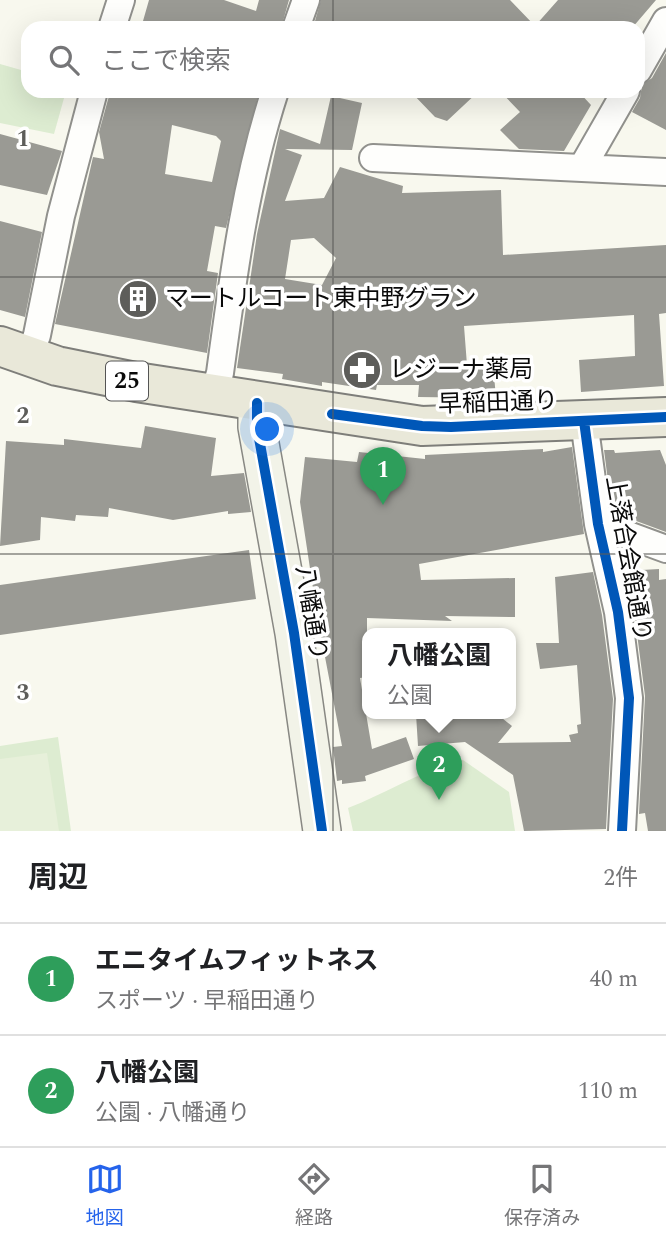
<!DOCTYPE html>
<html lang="ja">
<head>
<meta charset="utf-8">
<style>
  :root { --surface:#fff; --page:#f2f2f2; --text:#202124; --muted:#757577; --line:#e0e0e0; --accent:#2563eb }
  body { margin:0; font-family:Spectral,"Noto Sans JP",serif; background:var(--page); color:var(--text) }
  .you { position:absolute; left:268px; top:430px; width:24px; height:24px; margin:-18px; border:5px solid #fff; border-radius:50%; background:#1a73e8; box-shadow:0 0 0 10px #1a73e833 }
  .badge { display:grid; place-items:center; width:46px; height:46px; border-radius:50%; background:var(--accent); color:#fff; font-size:23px; font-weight:700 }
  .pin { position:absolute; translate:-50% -58px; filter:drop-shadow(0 2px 4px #0008) }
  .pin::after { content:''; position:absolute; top:37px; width:24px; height:21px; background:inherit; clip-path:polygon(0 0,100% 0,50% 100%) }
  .popup { position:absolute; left:362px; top:628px; width:154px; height:91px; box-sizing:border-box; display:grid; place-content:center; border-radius:14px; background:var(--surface); filter:drop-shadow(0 2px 5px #0005); font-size:23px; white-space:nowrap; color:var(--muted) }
  .popup b { font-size:26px; color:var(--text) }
  .popup::after { content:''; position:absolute; left:50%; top:100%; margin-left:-14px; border:14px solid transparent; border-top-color:var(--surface) }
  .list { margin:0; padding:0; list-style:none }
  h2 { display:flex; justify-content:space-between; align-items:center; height:91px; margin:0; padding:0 28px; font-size:30px }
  h2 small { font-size:23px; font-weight:400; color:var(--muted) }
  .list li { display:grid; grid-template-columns:46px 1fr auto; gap:21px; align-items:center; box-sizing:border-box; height:112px; padding:0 28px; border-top:2px solid var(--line) }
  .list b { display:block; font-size:26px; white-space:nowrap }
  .list p { margin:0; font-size:23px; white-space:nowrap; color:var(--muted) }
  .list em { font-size:23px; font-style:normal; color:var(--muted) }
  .icon { flex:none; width:38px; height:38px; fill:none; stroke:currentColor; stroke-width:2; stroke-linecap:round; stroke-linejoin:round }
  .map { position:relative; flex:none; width:666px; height:831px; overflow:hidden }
  .search { position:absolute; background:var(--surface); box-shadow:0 7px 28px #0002; left:21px; right:21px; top:21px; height:77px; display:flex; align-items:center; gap:18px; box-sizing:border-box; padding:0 24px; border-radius:21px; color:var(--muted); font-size:26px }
  .sheet { height:315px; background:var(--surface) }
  nav { display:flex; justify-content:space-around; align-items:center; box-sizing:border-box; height:98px; border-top:2px solid var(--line); background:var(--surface); font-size:19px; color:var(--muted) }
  nav a { display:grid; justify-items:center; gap:4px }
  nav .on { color:var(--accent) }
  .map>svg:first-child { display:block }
  .green { fill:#ddecd1 }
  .pitch { fill:#e7f0da }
  .building { fill:#9a9a94; fill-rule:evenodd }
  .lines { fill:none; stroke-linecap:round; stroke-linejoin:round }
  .street-casing { stroke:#91918d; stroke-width:30 }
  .secondary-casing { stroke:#888883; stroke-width:40 }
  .primary-casing { stroke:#7e7e7a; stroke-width:42 }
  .street { stroke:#fefefc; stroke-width:26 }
  .secondary { stroke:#f2f3e8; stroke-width:37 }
  .primary { stroke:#e9e8d9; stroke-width:38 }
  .cycleway-casing { stroke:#fff; stroke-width:15 }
  .cycleway { stroke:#0057b8; stroke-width:10 }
  .grid { fill:none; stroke:#5d5d5a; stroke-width:2; stroke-opacity:0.55 }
  .labels { text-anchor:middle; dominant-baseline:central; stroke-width:7; stroke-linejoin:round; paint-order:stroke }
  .shield { fill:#fff; stroke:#545454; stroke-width:2 }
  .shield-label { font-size:23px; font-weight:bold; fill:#0a0a0a }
  .poi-label { font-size:24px; fill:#0a0a0a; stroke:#fff; text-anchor:start }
  .street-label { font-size:24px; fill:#0a0a0a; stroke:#fff }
  .grid-label { font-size:23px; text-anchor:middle; font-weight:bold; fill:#5d5d5a; stroke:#fff; stroke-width:7; stroke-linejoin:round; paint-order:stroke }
</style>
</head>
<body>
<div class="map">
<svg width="666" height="831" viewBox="0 0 666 831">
  <rect width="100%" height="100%" fill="#f8f8ee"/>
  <!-- green -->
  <path class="green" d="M 0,64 L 28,72 L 28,91 L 66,91 L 54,134 L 0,123 Z
    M 58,737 L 71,831 L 0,831 L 0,746 Z
    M 463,760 L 509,792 L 515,831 L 353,831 L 348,808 C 387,793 424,769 463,760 Z"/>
  <!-- pitch -->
  <path class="pitch" d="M 47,753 L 59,831 L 0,831 L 0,759 Z"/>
  <!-- building -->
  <path class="building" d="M 149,0 L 224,0 L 256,11 L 259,0 L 289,0 L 281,28 L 141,28 Z
    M 321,0 L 510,0 L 535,26 L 558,0 L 656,0 L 632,28 L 313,28 Z
    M 666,53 L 666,130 L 632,112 L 640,98 L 642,85 L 652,78 Z
    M 123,91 L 259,91 L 226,228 L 215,226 L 207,271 L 218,273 L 207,353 L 55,324 L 93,157 L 104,159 L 99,132 L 109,96 ZM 172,125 L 216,136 L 221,141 L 212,182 L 165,174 Z
    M 410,91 L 479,91 L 447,121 L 435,117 Z
    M 500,91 L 578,91 L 591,105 L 564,151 L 519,149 L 500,130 L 520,112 Z
    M 331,96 L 362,103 L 352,150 L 285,149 L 302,155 L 285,201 L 324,198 L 340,167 L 403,186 L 402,193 L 501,190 L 503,255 L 666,245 L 666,313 L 659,314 L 664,386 L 581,392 L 579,360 L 635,356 L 634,315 L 464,326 L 467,365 L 488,362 L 494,375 L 496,398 L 418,397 L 419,385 L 377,385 L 376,390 L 322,382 L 322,386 L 282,379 L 283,374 L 237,368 L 257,234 L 280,129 L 320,144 ZM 314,238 L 336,258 L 322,285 L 285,279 L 291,240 Z
    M 0,134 L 62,151 L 47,195 L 0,185 Z
    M 0,221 L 42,232 L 25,317 L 0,310 Z
    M 145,426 L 216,438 L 211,476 L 244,473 L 251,512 L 228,514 L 228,511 L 173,520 L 109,508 L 108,517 L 76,515 L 75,521 L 41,517 L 40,540 L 0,546 L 6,441 L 64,445 L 64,439 L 141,448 Z
    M 572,447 L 584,534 L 419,564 L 421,580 L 515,578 L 515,617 L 445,616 L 452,621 L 367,618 L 367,677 L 360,678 L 372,749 L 406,737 L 414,759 L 365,776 L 366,781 L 342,784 L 342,780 L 337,781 L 333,747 L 342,746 L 317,615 L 300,502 L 305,457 L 357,462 L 359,452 L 425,459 L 425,455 L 543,449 L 543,452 Z
    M 604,450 L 614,450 L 615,453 L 660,450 L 666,465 L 666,532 L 612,512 Z
    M 249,550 L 256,599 L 0,635 L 0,585 Z
    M 659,569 L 659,580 L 666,579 L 666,831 L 648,831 L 645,813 L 639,814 L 645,696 L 634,610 L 625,571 Z
    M 593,572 L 602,615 L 613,699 L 606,829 L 524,831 L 513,775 L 465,742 L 418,746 L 416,714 L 497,714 L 512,726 L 498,743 L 571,742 L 569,735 L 578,733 L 577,725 L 581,724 L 577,665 L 540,669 L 536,643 L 559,643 L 555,577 Z"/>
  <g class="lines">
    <!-- street casing -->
    <g class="street-casing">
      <path id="street" d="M 112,28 L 121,0
        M 296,28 L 306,0
        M 638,70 L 666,21
        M 373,158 L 666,172
        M 583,166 L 626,91
        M 29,358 L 37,335 L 61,216 L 94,91
        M 213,395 L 220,373 C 233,278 245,183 275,91
        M 584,421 L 598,524 L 618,612 L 629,698 L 622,831
        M 598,524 L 666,549"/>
    </g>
    <!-- secondary casing -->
    <g class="secondary-casing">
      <path id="secondary" d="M 257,403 L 257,427 L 294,633 L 322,831"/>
    </g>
    <!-- primary casing -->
    <g class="primary-casing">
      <path id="primary" d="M 0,346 L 57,366 L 136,382 L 422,426 L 666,417"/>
    </g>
    <!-- street -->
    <use href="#street" class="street"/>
    <!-- secondary -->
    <use href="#secondary" class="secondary"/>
    <!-- primary -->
    <use href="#primary" class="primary"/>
    <!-- cycleway casing -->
    <g class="cycleway-casing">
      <path id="cycleway" d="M 257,403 L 257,427 L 294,633 L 322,831
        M 332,414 L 422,426 L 451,427 L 666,417
        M 584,421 L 598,524 L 618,612 L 629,698 L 622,831"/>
    </g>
    <!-- cycleway -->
    <use href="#cycleway" class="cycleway"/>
  </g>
  <!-- grid -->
  <path class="grid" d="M 333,0 L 333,28M 333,91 L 333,831M 0,277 L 666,277M 0,554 L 666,554"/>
  <!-- icons -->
  <defs>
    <g id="building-disc" transform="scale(2.0125)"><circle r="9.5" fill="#5d5d5a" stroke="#fff"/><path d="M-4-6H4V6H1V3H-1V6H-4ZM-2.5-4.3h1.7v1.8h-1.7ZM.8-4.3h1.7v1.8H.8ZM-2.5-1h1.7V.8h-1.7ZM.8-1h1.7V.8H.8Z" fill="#fff"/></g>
    <g id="pharmacy-disc" transform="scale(2.0125)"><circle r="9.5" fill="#5d5d5a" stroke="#fff"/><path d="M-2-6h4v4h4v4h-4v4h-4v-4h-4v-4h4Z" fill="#fff"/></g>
  </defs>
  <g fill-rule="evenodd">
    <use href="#building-disc" x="138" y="299"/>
    <use href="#pharmacy-disc" x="362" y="370"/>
  </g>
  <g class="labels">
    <!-- shield labels -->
    <rect class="shield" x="106" y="361.5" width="42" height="39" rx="5"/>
    <g class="shield-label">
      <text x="127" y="381">25</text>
    </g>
    <!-- poi labels -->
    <g class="poi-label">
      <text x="165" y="299">マートルコート東中野グラン</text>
      <text x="389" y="370">レジーナ薬局</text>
    </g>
    <!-- street labels -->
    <g class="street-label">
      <text transform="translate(498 403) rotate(-2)">早稲田通り</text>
      <text transform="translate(628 559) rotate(80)">上落合会館通り</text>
      <text transform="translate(311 613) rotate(81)">八幡通り</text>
    </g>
  </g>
  <g class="grid-label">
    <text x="23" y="146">1</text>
    <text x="23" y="423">2</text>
    <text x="23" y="700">3</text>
  </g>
</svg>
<div class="you"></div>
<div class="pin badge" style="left:383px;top:505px;background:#2e9e5b">1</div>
<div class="pin badge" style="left:439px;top:800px;background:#2e9e5b">2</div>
<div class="popup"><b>八幡公園</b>公園</div>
<div class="search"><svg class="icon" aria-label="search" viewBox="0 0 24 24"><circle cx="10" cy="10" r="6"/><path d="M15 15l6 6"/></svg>ここで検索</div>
</div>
<section class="sheet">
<h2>周辺<small>2件</small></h2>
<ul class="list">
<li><span class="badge" style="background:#2e9e5b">1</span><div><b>エニタイムフィットネス</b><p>スポーツ · 早稲田通り</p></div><em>40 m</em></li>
<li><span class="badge" style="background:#2e9e5b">2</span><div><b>八幡公園</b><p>公園 · 八幡通り</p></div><em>110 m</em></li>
</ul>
</section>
<nav>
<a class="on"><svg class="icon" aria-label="map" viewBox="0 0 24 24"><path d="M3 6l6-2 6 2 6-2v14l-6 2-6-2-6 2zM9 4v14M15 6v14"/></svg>地図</a>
<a><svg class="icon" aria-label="directions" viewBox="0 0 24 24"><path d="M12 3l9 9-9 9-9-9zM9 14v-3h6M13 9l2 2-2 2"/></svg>経路</a>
<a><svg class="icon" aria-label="saved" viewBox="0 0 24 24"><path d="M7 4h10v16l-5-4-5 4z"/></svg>保存済み</a>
</nav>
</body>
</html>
